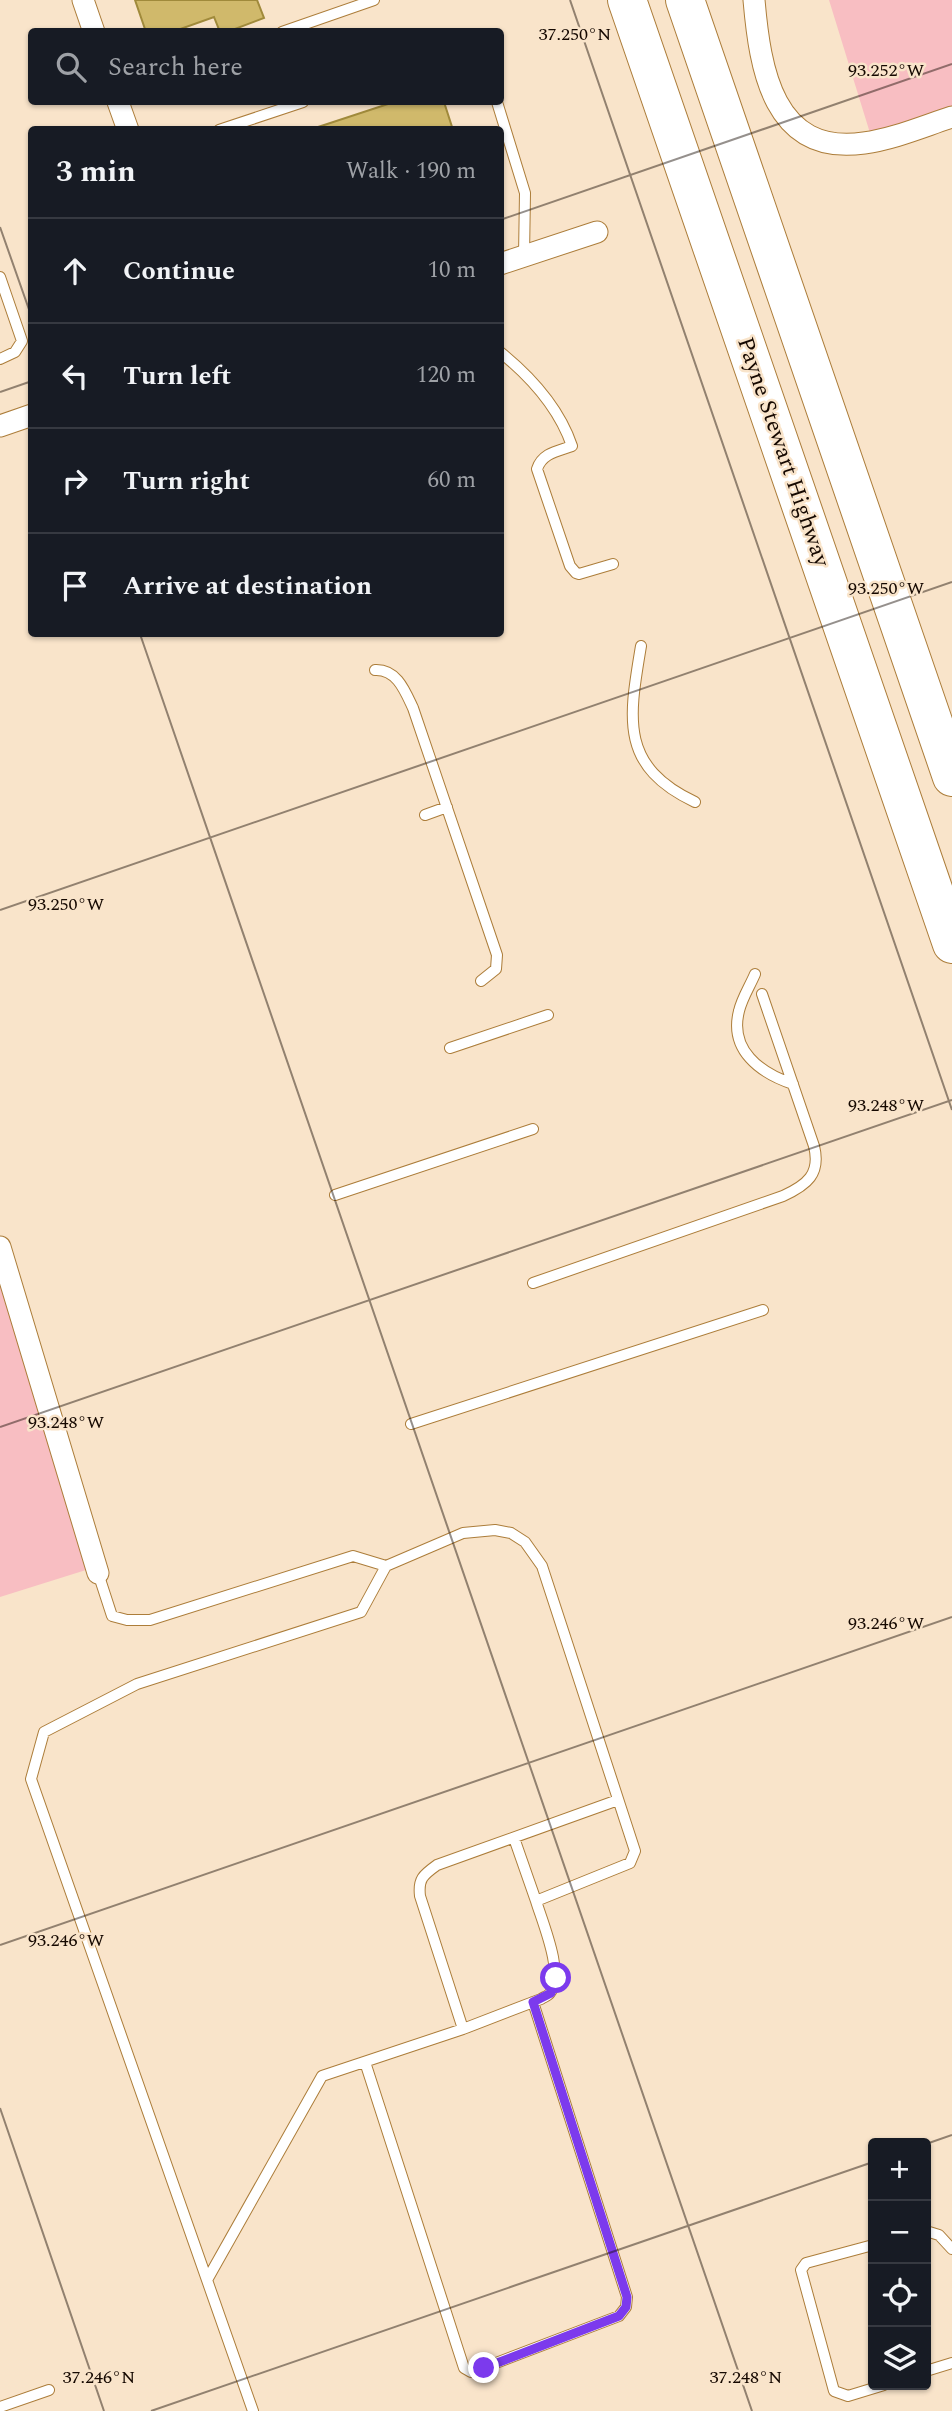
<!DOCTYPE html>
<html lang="en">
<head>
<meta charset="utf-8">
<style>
  :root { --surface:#171b24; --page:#242831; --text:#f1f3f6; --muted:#9ea1a6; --line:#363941 }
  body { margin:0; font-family:Spectral,serif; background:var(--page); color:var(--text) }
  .controls { position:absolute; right:21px; bottom:21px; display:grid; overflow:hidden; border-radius:7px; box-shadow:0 2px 5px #0004 }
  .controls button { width:63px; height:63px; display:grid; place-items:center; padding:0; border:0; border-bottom:2px solid var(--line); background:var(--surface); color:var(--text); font:35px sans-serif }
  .stop { position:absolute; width:21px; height:21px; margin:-16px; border:5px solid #7c3aed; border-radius:50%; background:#fff }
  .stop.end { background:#7c3aed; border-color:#fff; box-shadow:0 2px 7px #0008 }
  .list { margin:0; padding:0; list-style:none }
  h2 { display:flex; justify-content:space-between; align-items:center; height:91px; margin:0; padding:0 28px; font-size:30px }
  h2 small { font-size:23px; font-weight:400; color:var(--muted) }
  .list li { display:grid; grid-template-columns:46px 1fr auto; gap:21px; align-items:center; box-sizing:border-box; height:105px; padding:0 28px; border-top:2px solid var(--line) }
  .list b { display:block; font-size:26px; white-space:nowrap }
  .list em { font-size:23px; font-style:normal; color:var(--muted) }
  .icon { flex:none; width:38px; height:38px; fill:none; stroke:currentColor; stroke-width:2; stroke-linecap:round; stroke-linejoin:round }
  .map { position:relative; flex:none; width:952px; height:2411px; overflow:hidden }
  .search { position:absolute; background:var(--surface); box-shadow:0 2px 5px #0004; left:28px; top:28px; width:476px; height:77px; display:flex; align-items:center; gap:18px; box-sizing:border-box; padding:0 24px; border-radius:7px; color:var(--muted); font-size:26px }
  .panel { position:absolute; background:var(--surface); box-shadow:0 2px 5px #0004; left:28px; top:126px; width:476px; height:511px; border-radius:7px }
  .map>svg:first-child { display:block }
  .green { fill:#f8bec2 }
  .building { fill:#d0b96b; stroke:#a08a3b; stroke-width:2 }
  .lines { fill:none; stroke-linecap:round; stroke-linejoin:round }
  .service-casing { stroke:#ac7d3a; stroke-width:12 }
  .minor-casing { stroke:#ac7d3a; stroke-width:23 }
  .motorway-casing { stroke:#ac7d3a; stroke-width:40 }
  .service { stroke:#fff; stroke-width:10 }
  .minor { stroke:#fff; stroke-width:21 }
  .motorway { stroke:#fff; stroke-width:38 }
  .route { stroke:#7c3aed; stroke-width:9 }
  .ticks { fill:none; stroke:#150800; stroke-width:2; stroke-opacity:0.45 }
  .labels { text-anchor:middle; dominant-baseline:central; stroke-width:5; stroke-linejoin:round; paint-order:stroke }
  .street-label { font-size:23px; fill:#150800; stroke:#f9e4ca }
  .ticks-label { font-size:18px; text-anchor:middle; fill:#150800; stroke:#f9e4ca; stroke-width:5; stroke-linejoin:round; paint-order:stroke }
</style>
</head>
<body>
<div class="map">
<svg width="952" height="2411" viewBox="0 0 952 2411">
  <rect width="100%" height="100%" fill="#f9e4ca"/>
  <!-- green -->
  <path class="green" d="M 829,0 L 952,0 L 952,108 L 870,133 Z
    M 0,1283 L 86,1570 L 0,1597 Z"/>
  <!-- building -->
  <path class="building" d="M 135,0 L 257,0 L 264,18 L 227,32 L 220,32 L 214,17 L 172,32 L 146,32 Z
    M 394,102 L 444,102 L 453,130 L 318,130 L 318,127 Z"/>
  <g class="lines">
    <!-- service casing -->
    <g class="service-casing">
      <path id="service" d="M 282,32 L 374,0
        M 497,102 L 525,193 L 524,256
        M 219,130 L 303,102
        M 0,277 L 22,341 L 15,352 L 0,359
        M 500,352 C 531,377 559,408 572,446 C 558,451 542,453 537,469 L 570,566 L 576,573 L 579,574 L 613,564
        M 641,646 C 629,718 619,766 695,802
        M 375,670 C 397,669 405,691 413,708 L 497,955 L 496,969 L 481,981
        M 425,815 L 447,807
        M 755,974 C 750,986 742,998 739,1011 C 729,1050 760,1073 793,1084
        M 450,1048 L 548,1015
        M 335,1195 L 533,1129
        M 533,1283 L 783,1196 C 807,1185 821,1174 814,1146 L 762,994
        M 411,1424 L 763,1310
        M 98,1573 L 112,1616 L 127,1620 L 150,1620 L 353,1556 L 386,1566
        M 514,1838 L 536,1901
        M 463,2029 L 420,1896 C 418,1879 423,1875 437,1865 L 618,1800
        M 365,2062 L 464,2368 L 471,2372 L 483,2368 L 619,2316 L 626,2307 L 627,2297 L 533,2002
        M 926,2231 L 939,2235 L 952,2249
        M 873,2245 L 806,2263 L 801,2270 L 834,2391 L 848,2396 L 884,2385
        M 207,2280 L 322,2076 L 463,2029 L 541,1999 C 544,1997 548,1996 550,1993 C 565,1975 542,1921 536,1901 L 630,1863 L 635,1851 L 542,1566 L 525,1542 L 511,1533 L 495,1530 L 463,1533 L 386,1566 L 361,1612 L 137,1684 L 44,1732 L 31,1779 L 253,2411
        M 926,2371 L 952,2363
        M 0,2407 L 49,2390"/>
    </g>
    <!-- minor casing -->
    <g class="minor-casing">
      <path id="minor" d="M 83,0 L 94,32
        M 754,0 C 760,69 773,156 864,143 C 894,139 924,126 952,117
        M 118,102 L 128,130
        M 500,264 L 597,232
        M 0,426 L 32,415
        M 0,1247 L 98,1573"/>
    </g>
    <!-- motorway casing -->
    <g class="motorway-casing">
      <path id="motorway" d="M 627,0 L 952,944
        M 685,0 L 952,777"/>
    </g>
    <!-- service -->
    <use href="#service" class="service"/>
    <!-- minor -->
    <use href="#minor" class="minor"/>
    <!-- motorway -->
    <use href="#motorway" class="motorway"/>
  </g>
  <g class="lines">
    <!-- route -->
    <path class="route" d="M 484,2368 L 619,2316 L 626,2307 L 627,2297 L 533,2002 L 551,1993 L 556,1978"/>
  </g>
  <!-- ticks -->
  <path class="ticks" d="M 570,0 L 952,1110M 500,220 L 952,64M 0,227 L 32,318M 0,392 L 32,381M 140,634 L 752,2411M 0,910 L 952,582M 0,1427 L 952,1100M 0,1945 L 952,1617M 0,2108 L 104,2411M 926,2144 L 952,2135M 151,2411 L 873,2162"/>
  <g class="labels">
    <!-- street labels -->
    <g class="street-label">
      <text transform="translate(783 452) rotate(71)">Payne Stewart Highway</text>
    </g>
  </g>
  <g class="ticks-label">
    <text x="575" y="40">37.250°N</text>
    <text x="886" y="76">93.252°W</text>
    <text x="886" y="594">93.250°W</text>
    <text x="66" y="910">93.250°W</text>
    <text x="886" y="1111">93.248°W</text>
    <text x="66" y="1428">93.248°W</text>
    <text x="886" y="1629">93.246°W</text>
    <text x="66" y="1946">93.246°W</text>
    <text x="99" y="2383">37.246°N</text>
    <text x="746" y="2383">37.248°N</text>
  </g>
</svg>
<div class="controls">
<button>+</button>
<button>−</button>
<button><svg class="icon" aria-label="locate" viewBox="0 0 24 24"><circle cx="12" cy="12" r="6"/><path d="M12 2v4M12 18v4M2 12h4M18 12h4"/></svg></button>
<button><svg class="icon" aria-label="layers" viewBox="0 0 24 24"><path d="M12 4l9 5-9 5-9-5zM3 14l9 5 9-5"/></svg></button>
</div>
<div class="stop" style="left:556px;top:1978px"></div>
<div class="stop end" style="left:484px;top:2368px"></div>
<div class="search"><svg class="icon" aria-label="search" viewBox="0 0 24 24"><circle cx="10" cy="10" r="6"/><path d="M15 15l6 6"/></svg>Search here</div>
<section class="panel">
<h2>3 min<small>Walk · 190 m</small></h2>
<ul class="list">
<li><svg class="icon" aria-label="ahead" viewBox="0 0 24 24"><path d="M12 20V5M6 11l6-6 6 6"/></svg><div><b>Continue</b></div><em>10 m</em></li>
<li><svg class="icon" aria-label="left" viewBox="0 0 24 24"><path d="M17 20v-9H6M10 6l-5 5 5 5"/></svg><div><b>Turn left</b></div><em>120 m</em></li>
<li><svg class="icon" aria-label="right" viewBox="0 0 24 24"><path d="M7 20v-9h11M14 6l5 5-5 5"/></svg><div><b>Turn right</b></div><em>60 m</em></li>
<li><svg class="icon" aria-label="arrive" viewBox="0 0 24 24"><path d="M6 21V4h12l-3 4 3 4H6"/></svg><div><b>Arrive at destination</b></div></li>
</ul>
</section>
</div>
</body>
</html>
